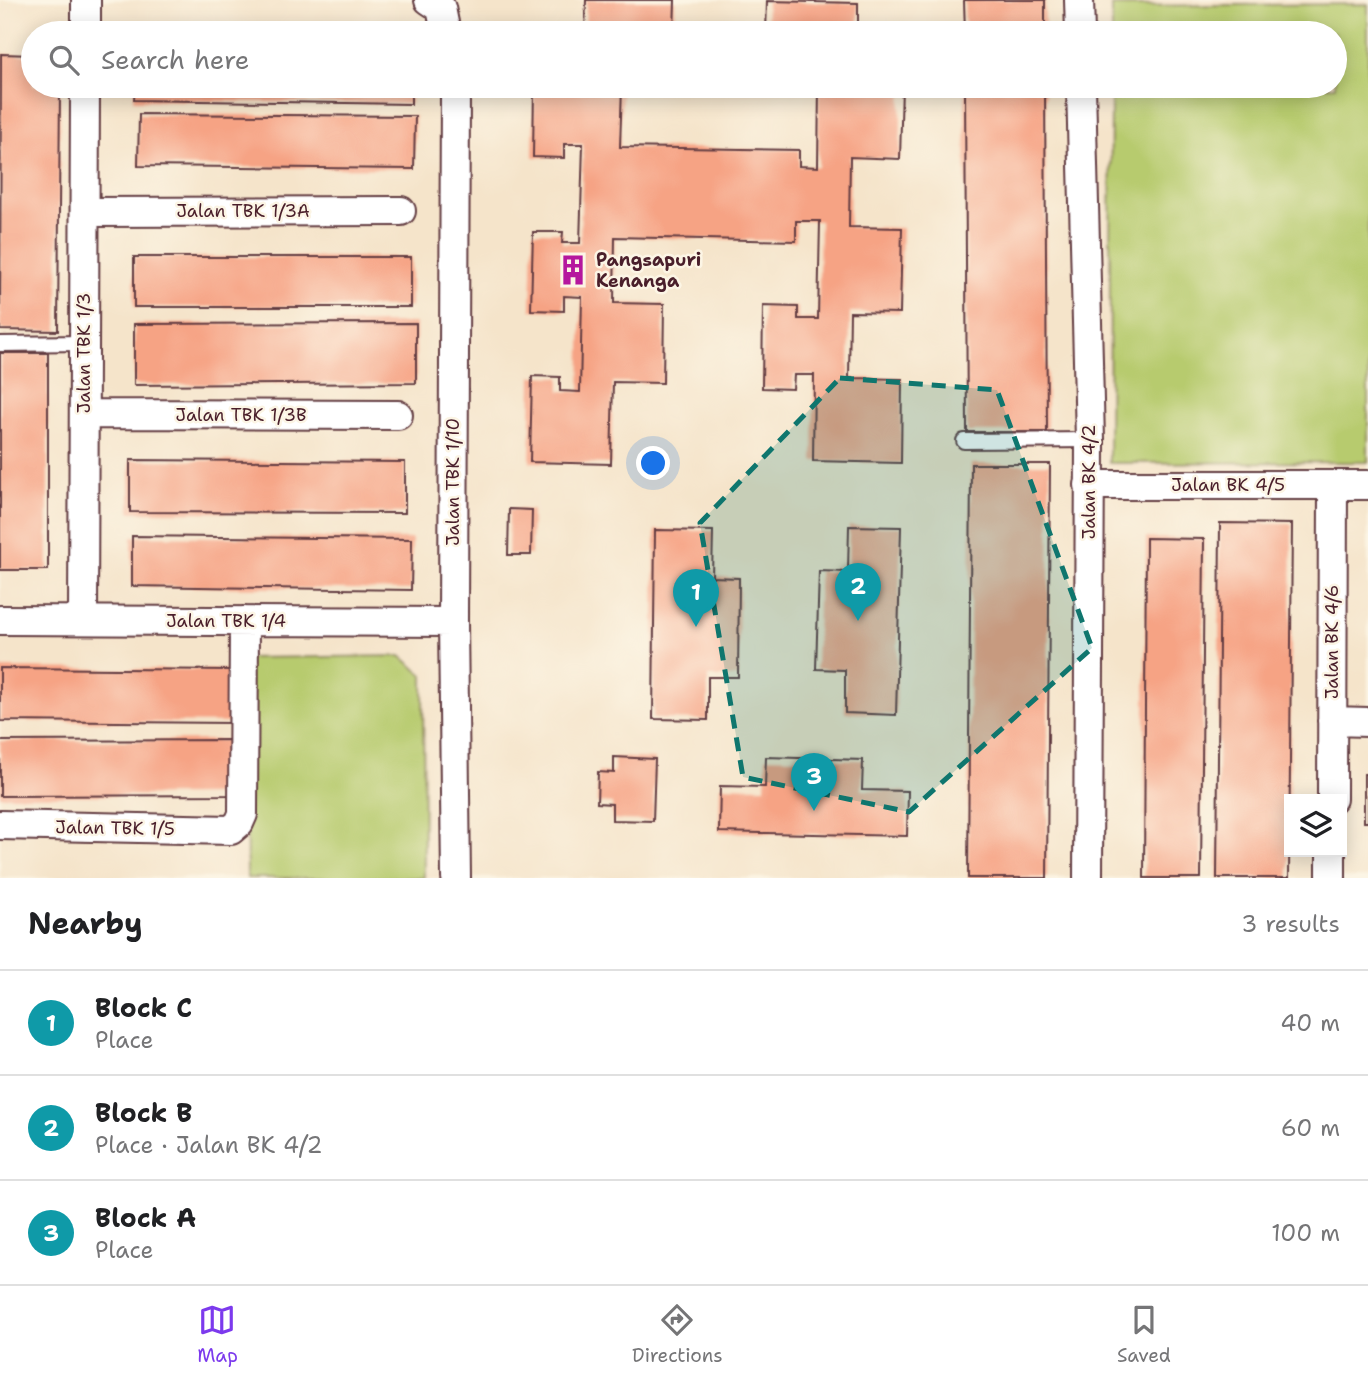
<!DOCTYPE html>
<html lang="en">
<head>
<meta charset="utf-8">
<style>
  :root { --surface:#fff; --page:#f6f6f6; --text:#202124; --muted:#757577; --line:#e0e0e0; --accent:#7c3aed }
  body { margin:0; font-family:"Shantell Sans",sans-serif; background:var(--page); color:var(--text) }
  .controls { position:absolute; right:21px; bottom:21px; display:grid; overflow:hidden; border-radius:0px; box-shadow:0 4px 18px #0003 }
  .controls button { width:63px; height:63px; display:grid; place-items:center; padding:0; border:0; border-bottom:2px solid var(--line); background:var(--surface); color:var(--text); font:35px sans-serif }
  .you { position:absolute; left:654px; top:464px; width:24px; height:24px; margin:-18px; border:5px solid #fff; border-radius:50%; background:#1a73e8; box-shadow:0 0 0 10px #1a73e833 }
  .badge { display:grid; place-items:center; width:46px; height:46px; border-radius:50%; background:var(--accent); color:#fff; font-size:23px; font-weight:700 }
  .pin { position:absolute; translate:-50% -58px; filter:drop-shadow(0 2px 4px #0008) }
  .pin::after { content:''; position:absolute; top:37px; width:24px; height:21px; background:inherit; clip-path:polygon(0 0,100% 0,50% 100%) }
  .list { margin:0; padding:0; list-style:none }
  h2 { display:flex; justify-content:space-between; align-items:center; height:91px; margin:0; padding:0 28px; font-size:30px }
  h2 small { font-size:23px; font-weight:400; color:var(--muted) }
  .list li { display:grid; grid-template-columns:46px 1fr auto; gap:21px; align-items:center; box-sizing:border-box; height:105px; padding:0 28px; border-top:2px solid var(--line) }
  .list b { display:block; font-size:26px; white-space:nowrap }
  .list p { margin:0; font-size:23px; white-space:nowrap; color:var(--muted) }
  .list em { font-size:23px; font-style:normal; color:var(--muted) }
  .icon { flex:none; width:38px; height:38px; fill:none; stroke:currentColor; stroke-width:2; stroke-linecap:round; stroke-linejoin:round }
  .map { position:relative; flex:none; width:1368px; height:878px; overflow:hidden }
  .search { position:absolute; background:var(--surface); box-shadow:0 4px 18px #0003; left:21px; right:21px; top:21px; height:77px; display:flex; align-items:center; gap:18px; box-sizing:border-box; padding:0 24px; border-radius:38px; color:var(--muted); font-size:26px }
  .sheet { height:406px; background:var(--surface) }
  nav { display:flex; justify-content:space-around; align-items:center; box-sizing:border-box; height:98px; border-top:2px solid var(--line); background:var(--surface); font-size:19px; color:var(--muted) }
  nav a { display:grid; justify-items:center; gap:4px }
  nav .on { color:var(--accent) }
  .map>svg:first-child { display:block }
  .green { fill:#b7cb6e; stroke:#80754c; stroke-width:2 }
  .building { fill:#f6a384 }
  .lines { fill:none; stroke-linecap:round; stroke-linejoin:round }
  .lane-casing { stroke:#643d43; stroke-width:18 }
  .street-casing { stroke:#643d43; stroke-width:32 }
  .lane { stroke:#fff; stroke-width:14 }
  .street { stroke:#fff; stroke-width:28 }
  .marked { fill:#0f766e; fill-opacity:0.2; stroke:#0f766e; stroke-width:5; stroke-dasharray:14 9; stroke-linejoin:round }
  .labels { text-anchor:middle; dominant-baseline:central; stroke-width:5; stroke-linejoin:round; paint-order:stroke }
  .street-label { font-size:18px; fill:#4a1f2b; stroke:#fcf5e5 }
  .poi-label { font-size:18px; font-weight:bold; fill:#4a1f2b; stroke:#fcf5e5; text-anchor:start }
</style>
</head>
<body>
<div class="map">
<svg width="1368" height="878" viewBox="0 0 1368 878">
  <rect width="100%" height="100%" fill="#fcf5e5"/>
  <filter id="ink" filterUnits="userSpaceOnUse"><feTurbulence type="fractalNoise" baseFrequency=".0143" numOctaves="2"/><feDisplacementMap in="SourceGraphic" scale="14" xChannelSelector="R" yChannelSelector="G"/><feConvolveMatrix kernelMatrix="1 2 1 2 8 2 1 2 1" color-interpolation-filters="sRGB"/></filter>
  <filter id="wash" filterUnits="userSpaceOnUse"><feTurbulence type="fractalNoise" baseFrequency=".00686" numOctaves="4" result="noise"/><feDisplacementMap in="SourceGraphic" scale="28" xChannelSelector="R" yChannelSelector="G"/><feGaussianBlur stdDeviation="1.57" result="paint"/><feColorMatrix in="noise" values="0 0 0 0 0 0 0 0 0 0 0 0 0 0 0 0 0 1.4 0 .05"/><feComposite in="paint" operator="in"/></filter>
  <g filter="url(#wash)">
    <rect width="100%" height="100%" fill="#f5e4ca"/>
    <!-- green -->
    <path class="green" d="M 1368,4 L 1368,462 L 1109,463 L 1111,86 L 1335,86 L 1335,33 L 1112,33 L 1112,6 Z
      M 401,656 L 423,675 L 424,878 L 247,878 L 245,658 Z"/>
    <g id="blocks">
      <!-- building -->
      <path class="building" d="M 586,0 L 675,0 L 674,33 L 585,33 Z
        M 964,0 L 1045,0 L 1045,33 L 965,33 Z
        M 767,1 L 858,3 L 858,33 L 766,33 Z
        M 1,54 L 33,55 L 33,86 L 60,86 L 58,331 L 0,330 Z
        M 135,86 L 411,86 L 411,104 L 134,100 Z
        M 534,86 L 568,86 L 567,91 L 584,92 L 585,86 L 622,86 L 620,147 L 799,150 L 799,166 L 818,167 L 819,86 L 902,86 L 900,159 L 850,157 L 849,227 L 902,228 L 900,313 L 850,312 L 849,378 L 902,379 L 901,463 L 813,461 L 814,375 L 794,375 L 793,389 L 762,388 L 763,306 L 798,307 L 798,319 L 818,319 L 820,221 L 796,221 L 796,241 L 615,237 L 614,303 L 664,304 L 663,383 L 613,382 L 611,464 L 530,462 L 532,376 L 560,377 L 560,391 L 580,392 L 582,297 L 564,296 L 564,311 L 531,310 L 533,232 L 563,232 L 562,243 L 580,243 L 583,144 L 564,144 L 564,158 L 533,157 Z
        M 965,86 L 1045,86 L 1047,432 L 967,432 Z
        M 139,114 L 415,116 L 414,169 L 138,166 Z
        M 134,257 L 411,257 L 411,307 L 134,307 Z
        M 416,323 L 416,383 L 134,385 L 134,324 Z
        M 0,353 L 48,353 L 48,570 L 0,570 Z
        M 130,460 L 405,462 L 405,513 L 130,512 Z
        M 971,464 L 1050,464 L 1047,878 L 968,878 Z
        M 509,509 L 532,510 L 531,555 L 508,555 Z
        M 1220,523 L 1292,524 L 1289,878 L 1217,878 Z
        M 849,526 L 901,527 L 896,715 L 845,713 L 845,670 L 816,669 L 819,571 L 848,572 Z
        M 655,530 L 713,531 L 712,577 L 739,578 L 738,677 L 708,677 L 708,720 L 653,719 Z
        M 132,536 L 412,539 L 411,590 L 132,586 Z
        M 1146,538 L 1204,539 L 1201,878 L 1144,878 Z
        M 0,668 L 234,670 L 233,723 L 0,721 Z
        M 237,740 L 237,795 L 0,796 L 0,741 Z
        M 614,757 L 655,759 L 653,821 L 612,820 L 612,804 L 597,803 L 598,772 L 614,773 Z
        M 766,757 L 863,760 L 862,790 L 908,791 L 907,836 L 719,832 L 720,786 L 765,787 Z
        M 1364,774 L 1368,774 L 1368,822 L 1364,822 Z"/>
    </g>
  </g>
  <g filter="url(#ink)">
    <use href="#blocks" fill-opacity="0" stroke="#643d43" stroke-width="2"/>
    <g class="lines">
      <!-- lane casing -->
      <g class="lane-casing">
        <path id="lane" d="M 0,344 L 84,343
          M 964,441 L 1090,440"/>
      </g>
      <!-- street casing -->
      <g class="street-casing">
        <path id="street" d="M 429,0 L 441,8 L 446,33
          M 1079,0 L 1080,33
          M 86,33 L 86,0
          M 455,86 L 453,622 L 456,878
          M 1081,86 L 1090,440 L 1088,878
          M 85,212 L 401,211
          M 84,414 L 398,415
          M 1089,485 L 1368,485
          M 0,620 L 453,622
          M 83,620 L 85,86
          M 1332,721 L 1368,722
          M 1332,799 L 1333,485
          M 0,825 L 231,830 L 239,823 L 243,814 L 244,621
          M 1331,878 L 1331,852"/>
      </g>
      <!-- lane -->
      <use href="#lane" class="lane"/>
      <!-- street -->
      <use href="#street" class="street"/>
    </g>
  </g>
  <!-- marked area -->
  <path class="marked" d="M 840,378 L 997,390 L 1092,648 L 909,812 L 743,777 L 700,523 Z"/>
  <!-- icons -->
  <defs>
    <g id="building-bare" transform="scale(2.415)"><path d="M-4-6H4V6H1V3H-1V6H-4ZM-2.5-4.3h1.7v1.8h-1.7ZM.8-4.3h1.7v1.8H.8ZM-2.5-1h1.7V.8h-1.7ZM.8-1h1.7V.8H.8Z" fill="#b5179e" stroke="#fcf5e5" stroke-width="2.5" paint-order="stroke"/></g>
  </defs>
  <g fill-rule="evenodd">
    <use href="#building-bare" x="573" y="270"/>
  </g>
  <g class="labels">
    <!-- street labels -->
    <g class="street-label">
      <text x="243" y="211">Jalan TBK 1/3A</text>
      <text transform="translate(84 353) rotate(-90)">Jalan TBK 1/3</text>
      <text x="241" y="415">Jalan TBK 1/3B</text>
      <text transform="translate(453 482) rotate(-90)">Jalan TBK 1/10</text>
      <text transform="translate(1089 482) rotate(-90)">Jalan BK 4/2</text>
      <text x="1228" y="485">Jalan BK 4/5</text>
      <text x="226" y="621">Jalan TBK 1/4</text>
      <text transform="translate(1332 642) rotate(-90)">Jalan BK 4/6</text>
      <text transform="translate(115 828) rotate(1)">Jalan TBK 1/5</text>
    </g>
    <!-- poi labels -->
    <g class="poi-label">
      <text x="596" y="260">Pangsapuri<tspan x="596" dy="21">Kenanga</tspan></text>
    </g>
  </g>
</svg>
<div class="controls">
<button><svg class="icon" aria-label="layers" viewBox="0 0 24 24"><path d="M12 4l9 5-9 5-9-5zM3 14l9 5 9-5"/></svg></button>
</div>
<div class="you"></div>
<div class="pin badge" style="left:696px;top:627px;background:#0f9aa8">1</div>
<div class="pin badge" style="left:858px;top:621px;background:#0f9aa8">2</div>
<div class="pin badge" style="left:814px;top:811px;background:#0f9aa8">3</div>
<div class="search"><svg class="icon" aria-label="search" viewBox="0 0 24 24"><circle cx="10" cy="10" r="6"/><path d="M15 15l6 6"/></svg>Search here</div>
</div>
<section class="sheet">
<h2>Nearby<small>3 results</small></h2>
<ul class="list">
<li><span class="badge" style="background:#0f9aa8">1</span><div><b>Block C</b><p>Place</p></div><em>40 m</em></li>
<li><span class="badge" style="background:#0f9aa8">2</span><div><b>Block B</b><p>Place · Jalan BK 4/2</p></div><em>60 m</em></li>
<li><span class="badge" style="background:#0f9aa8">3</span><div><b>Block A</b><p>Place</p></div><em>100 m</em></li>
</ul>
</section>
<nav>
<a class="on"><svg class="icon" aria-label="map" viewBox="0 0 24 24"><path d="M3 6l6-2 6 2 6-2v14l-6 2-6-2-6 2zM9 4v14M15 6v14"/></svg>Map</a>
<a><svg class="icon" aria-label="directions" viewBox="0 0 24 24"><path d="M12 3l9 9-9 9-9-9zM9 14v-3h6M13 9l2 2-2 2"/></svg>Directions</a>
<a><svg class="icon" aria-label="saved" viewBox="0 0 24 24"><path d="M7 4h10v16l-5-4-5 4z"/></svg>Saved</a>
</nav>
</body>
</html>
